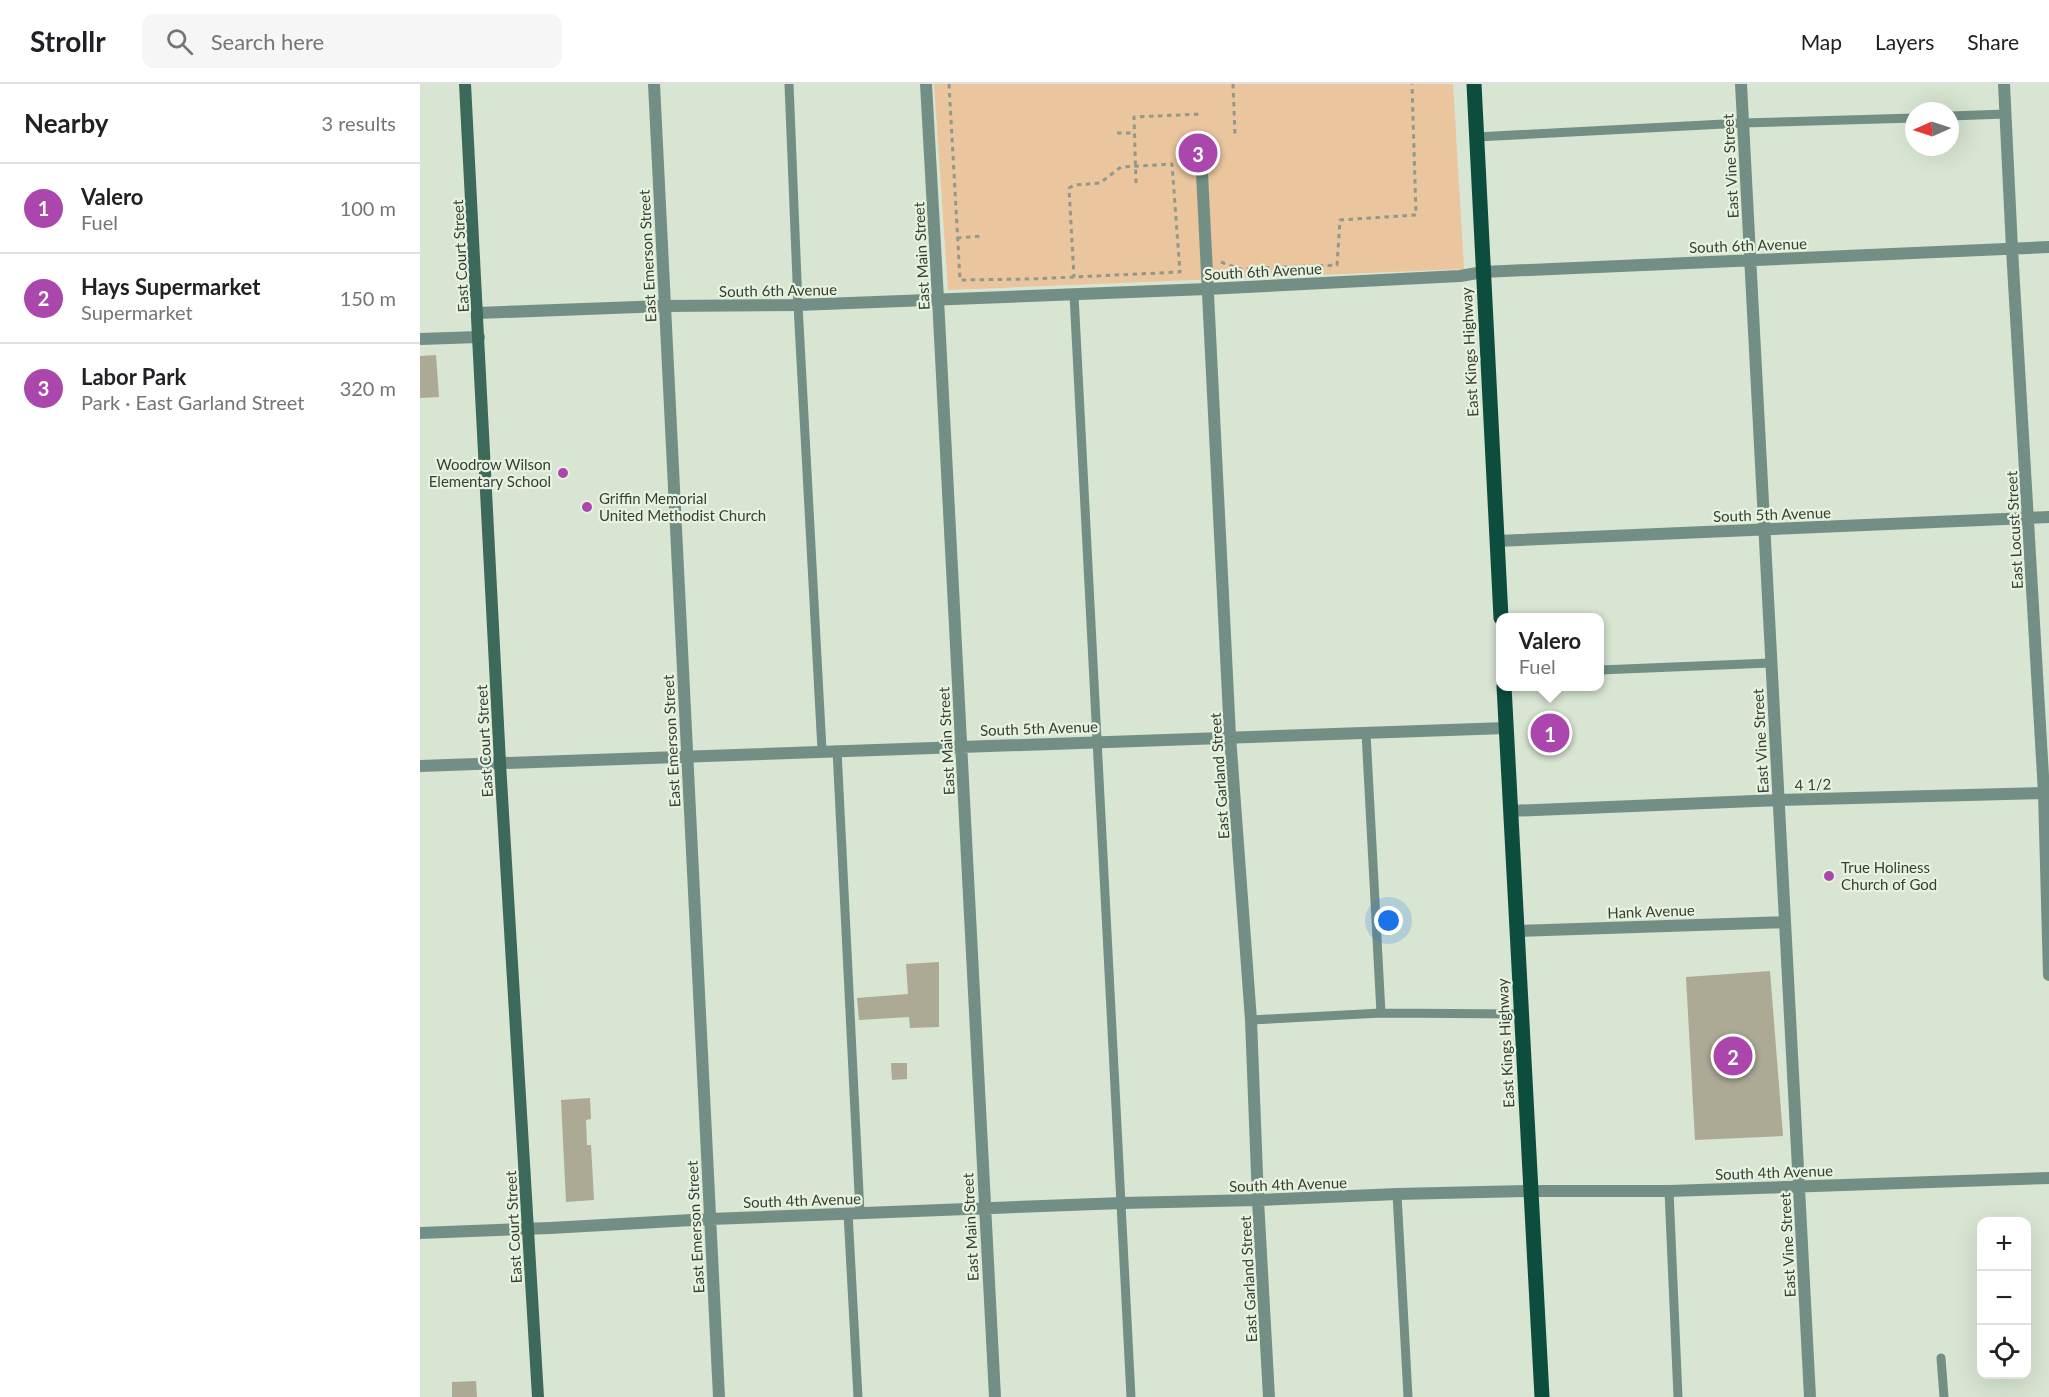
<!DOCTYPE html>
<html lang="en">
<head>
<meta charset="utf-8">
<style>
  :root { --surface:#fff; --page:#f6f6f6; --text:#202124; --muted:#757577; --line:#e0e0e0; --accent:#aa46ac }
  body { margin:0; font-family:Lato,sans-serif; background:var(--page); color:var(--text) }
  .controls { position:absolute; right:18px; bottom:18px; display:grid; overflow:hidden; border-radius:12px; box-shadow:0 6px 24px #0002 }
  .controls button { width:54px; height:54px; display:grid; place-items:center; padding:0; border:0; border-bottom:2px solid var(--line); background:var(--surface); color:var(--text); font:30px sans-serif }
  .compass { position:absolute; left:1485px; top:18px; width:54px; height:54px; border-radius:50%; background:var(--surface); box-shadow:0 6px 24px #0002; rotate:267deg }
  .you { position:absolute; left:969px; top:837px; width:21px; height:21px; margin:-15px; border:4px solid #fff; border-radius:50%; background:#1a73e8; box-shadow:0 0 0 9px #1a73e833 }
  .badge { display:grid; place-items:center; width:39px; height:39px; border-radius:50%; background:var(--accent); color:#fff; font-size:20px; font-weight:700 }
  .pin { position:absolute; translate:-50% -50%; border:3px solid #fff; box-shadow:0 2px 6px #0006 }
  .popup { position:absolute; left:1076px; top:529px; width:108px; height:78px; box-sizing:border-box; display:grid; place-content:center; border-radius:12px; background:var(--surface); filter:drop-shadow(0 2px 4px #0005); font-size:20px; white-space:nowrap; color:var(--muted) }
  .popup b { font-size:22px; color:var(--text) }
  .popup::after { content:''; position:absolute; left:50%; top:100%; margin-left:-12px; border:12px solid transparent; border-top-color:var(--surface) }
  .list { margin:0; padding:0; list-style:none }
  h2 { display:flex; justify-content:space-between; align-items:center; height:78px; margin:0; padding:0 24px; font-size:26px }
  h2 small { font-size:20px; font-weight:400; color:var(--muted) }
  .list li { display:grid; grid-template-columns:39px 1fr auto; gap:18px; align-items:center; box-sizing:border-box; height:90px; padding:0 24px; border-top:2px solid var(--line) }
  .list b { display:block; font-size:22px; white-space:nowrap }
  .list p { margin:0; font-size:20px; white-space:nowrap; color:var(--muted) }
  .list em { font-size:20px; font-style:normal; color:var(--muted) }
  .icon { flex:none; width:33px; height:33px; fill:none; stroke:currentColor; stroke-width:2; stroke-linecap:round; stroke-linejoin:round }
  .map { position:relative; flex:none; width:1629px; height:1313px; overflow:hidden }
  header { display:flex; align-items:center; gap:36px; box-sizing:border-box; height:84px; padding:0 30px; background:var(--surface); border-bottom:2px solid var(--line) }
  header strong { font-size:28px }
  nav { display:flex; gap:33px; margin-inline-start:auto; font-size:21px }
  .search { width:420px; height:54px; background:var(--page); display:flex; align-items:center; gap:15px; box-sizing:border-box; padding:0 21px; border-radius:12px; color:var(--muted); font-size:22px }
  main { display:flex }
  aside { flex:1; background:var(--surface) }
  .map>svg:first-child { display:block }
  .green { fill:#eac59d }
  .building { fill:#acaa95 }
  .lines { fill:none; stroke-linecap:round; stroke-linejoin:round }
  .path { stroke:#90998c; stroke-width:3; stroke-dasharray:4.5 4.5; stroke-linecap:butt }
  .lane { stroke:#738f85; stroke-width:9 }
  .street { stroke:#738f85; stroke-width:12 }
  .secondary { stroke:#3c695a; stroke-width:12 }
  .primary { stroke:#0c4d3d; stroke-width:15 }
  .poi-dot { fill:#aa46ac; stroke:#e5f3df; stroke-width:2 }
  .labels { text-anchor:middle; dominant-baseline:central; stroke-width:4.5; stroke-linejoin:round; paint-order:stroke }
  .street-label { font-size:15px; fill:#393e37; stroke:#e5f3df }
  .poi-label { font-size:15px; fill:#393e37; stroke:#e5f3df; text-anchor:start }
</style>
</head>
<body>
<header>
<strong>Strollr</strong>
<div class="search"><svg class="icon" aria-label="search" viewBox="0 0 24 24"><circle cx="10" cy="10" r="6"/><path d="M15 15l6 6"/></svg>Search here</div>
<nav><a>Map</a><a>Layers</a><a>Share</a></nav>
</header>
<main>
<aside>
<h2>Nearby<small>3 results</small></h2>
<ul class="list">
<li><span class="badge">1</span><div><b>Valero</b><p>Fuel</p></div><em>100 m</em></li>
<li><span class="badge">2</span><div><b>Hays Supermarket</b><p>Supermarket</p></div><em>150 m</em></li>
<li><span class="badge">3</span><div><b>Labor Park</b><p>Park · East Garland Street</p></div><em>320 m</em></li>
</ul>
</aside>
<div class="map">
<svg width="1629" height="1313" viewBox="0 0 1629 1313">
  <rect width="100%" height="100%" fill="#d8e5d2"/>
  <!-- green -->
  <path class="green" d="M 514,0 L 1033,0 L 1044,185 L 528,206 Z"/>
  <!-- building -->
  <path class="building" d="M 16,271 L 19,313 L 0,314 L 0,272 Z
    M 519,878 L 519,943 L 490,944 L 489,933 L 439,936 L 437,914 L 488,910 L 486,880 Z
    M 1350,887 L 1363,1052 L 1275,1056 L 1266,893 Z
    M 471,979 L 487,979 L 487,995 L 472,996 Z
    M 170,1014 L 171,1035 L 166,1036 L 167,1061 L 171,1061 L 174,1116 L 146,1118 L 141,1016 Z
    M 56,1297 L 57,1313 L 32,1313 L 32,1298 Z"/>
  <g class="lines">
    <!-- path -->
    <path class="path" d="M 529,0 L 540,196 L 611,195 L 760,188 L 752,80 L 701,83 L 680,99 L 655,101 L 649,104 L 654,193
      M 813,0 L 815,51
      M 697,49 L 714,49
      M 716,99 L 714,33 L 782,30
      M 537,154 L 561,152
      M 801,178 L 820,185 L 917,181 L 920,136 L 996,131 L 992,0"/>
    <!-- lane -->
    <path class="lane" d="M 369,0 L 378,221 L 402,666
      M 1530,32 L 1586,30
      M 1056,53 L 1323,39 L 1494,34
      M 654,211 L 711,1313
      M 1180,586 L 1350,579
      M 946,649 L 961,929
      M 417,666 L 440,1129
      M 831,936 L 961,929 L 1101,930
      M 1249,1107 L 1258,1313
      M 977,1110 L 988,1313
      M 428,1129 L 438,1313
      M 1521,1274 L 1524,1313"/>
    <!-- street -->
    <path class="street" d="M 234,0 L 299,1313
      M 506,0 L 518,215 L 575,1313
      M 1321,0 L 1390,1313
      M 1584,0 L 1592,165 L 1624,709 L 1629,891
      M 781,69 L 810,652 L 831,936 L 838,1116 L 849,1313
      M 58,229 L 244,222 L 378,221 L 787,205 L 1040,192 L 1063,188 L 1629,163
      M 0,255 L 59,253
      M 1077,457 L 1629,433
      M 0,682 L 1086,644
      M 1090,727 L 1359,716 L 1624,709
      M 1097,847 L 1365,838
      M 0,1149 L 130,1144 L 290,1135 L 702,1119 L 838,1116 L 977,1110 L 1111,1107 L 1249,1107 L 1629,1094"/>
    <!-- secondary -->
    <path class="secondary" d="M 45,0 L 80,679 L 118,1313"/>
    <!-- primary -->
    <path class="primary" d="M 1054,0 L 1081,534
      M 1084,602 L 1122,1313"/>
  </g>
  <!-- markers -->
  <g class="poi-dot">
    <circle cx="143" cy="389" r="6"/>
    <circle cx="167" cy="423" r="6"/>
    <circle cx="1409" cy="792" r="6"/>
  </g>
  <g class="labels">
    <!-- street labels -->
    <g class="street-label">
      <text transform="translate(1310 82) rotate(-93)">East Vine Street</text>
      <text transform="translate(1328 161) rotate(-2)">South 6th Avenue</text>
      <text transform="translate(40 172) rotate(-93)">East Court Street</text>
      <text transform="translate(227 172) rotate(-93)">East Emerson Street</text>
      <text transform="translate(501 172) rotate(-93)">East Main Street</text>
      <text transform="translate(843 187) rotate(-3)">South 6th Avenue</text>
      <text transform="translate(358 206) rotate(-1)">South 6th Avenue</text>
      <text transform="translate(1049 268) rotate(-93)">East Kings Highway</text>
      <text transform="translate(1352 430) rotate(-2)">South 5th Avenue</text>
      <text transform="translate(1594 446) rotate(-93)">East Locust Street</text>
      <text transform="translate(619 644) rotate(-2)">South 5th Avenue</text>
      <text transform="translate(64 657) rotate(-93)">East Court Street</text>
      <text transform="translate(251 657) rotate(-93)">East Emerson Street</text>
      <text transform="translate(526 657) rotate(-93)">East Main Street</text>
      <text transform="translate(1340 657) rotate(-93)">East Vine Street</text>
      <text transform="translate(799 692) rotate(-94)">East Garland Street</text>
      <text transform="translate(1393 700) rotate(-2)">4 1/2</text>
      <text transform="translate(1231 827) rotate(-2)">Hank Avenue</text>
      <text transform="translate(1085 959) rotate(-93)">East Kings Highway</text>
      <text transform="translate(1354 1088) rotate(-2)">South 4th Avenue</text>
      <text transform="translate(868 1100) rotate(-2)">South 4th Avenue</text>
      <text transform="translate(382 1116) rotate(-2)">South 4th Avenue</text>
      <text transform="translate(93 1143) rotate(-93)">East Court Street</text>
      <text transform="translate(275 1143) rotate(-93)">East Emerson Street</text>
      <text transform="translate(550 1143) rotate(-93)">East Main Street</text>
      <text transform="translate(1367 1161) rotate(-93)">East Vine Street</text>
      <text transform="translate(828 1195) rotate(-93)">East Garland Street</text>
    </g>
    <!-- poi labels -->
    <g class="poi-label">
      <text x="131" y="380" text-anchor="end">Woodrow Wilson<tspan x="131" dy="17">Elementary School</tspan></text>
      <text x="179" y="414">Griffin Memorial<tspan x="179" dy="17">United Methodist Church</tspan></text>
      <text x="1421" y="783">True Holiness<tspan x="1421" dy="17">Church of God</tspan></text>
    </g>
  </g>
</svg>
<div class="controls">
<button>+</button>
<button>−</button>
<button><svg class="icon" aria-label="locate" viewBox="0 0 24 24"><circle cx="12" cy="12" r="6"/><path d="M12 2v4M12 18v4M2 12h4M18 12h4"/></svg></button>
</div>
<svg class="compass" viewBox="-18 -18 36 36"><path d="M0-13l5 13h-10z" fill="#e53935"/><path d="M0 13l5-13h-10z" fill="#757577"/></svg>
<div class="you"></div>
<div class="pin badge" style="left:1130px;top:649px">1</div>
<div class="popup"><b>Valero</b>Fuel</div>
<div class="pin badge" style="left:1313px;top:972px">2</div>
<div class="pin badge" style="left:778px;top:69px">3</div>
</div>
</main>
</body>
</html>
